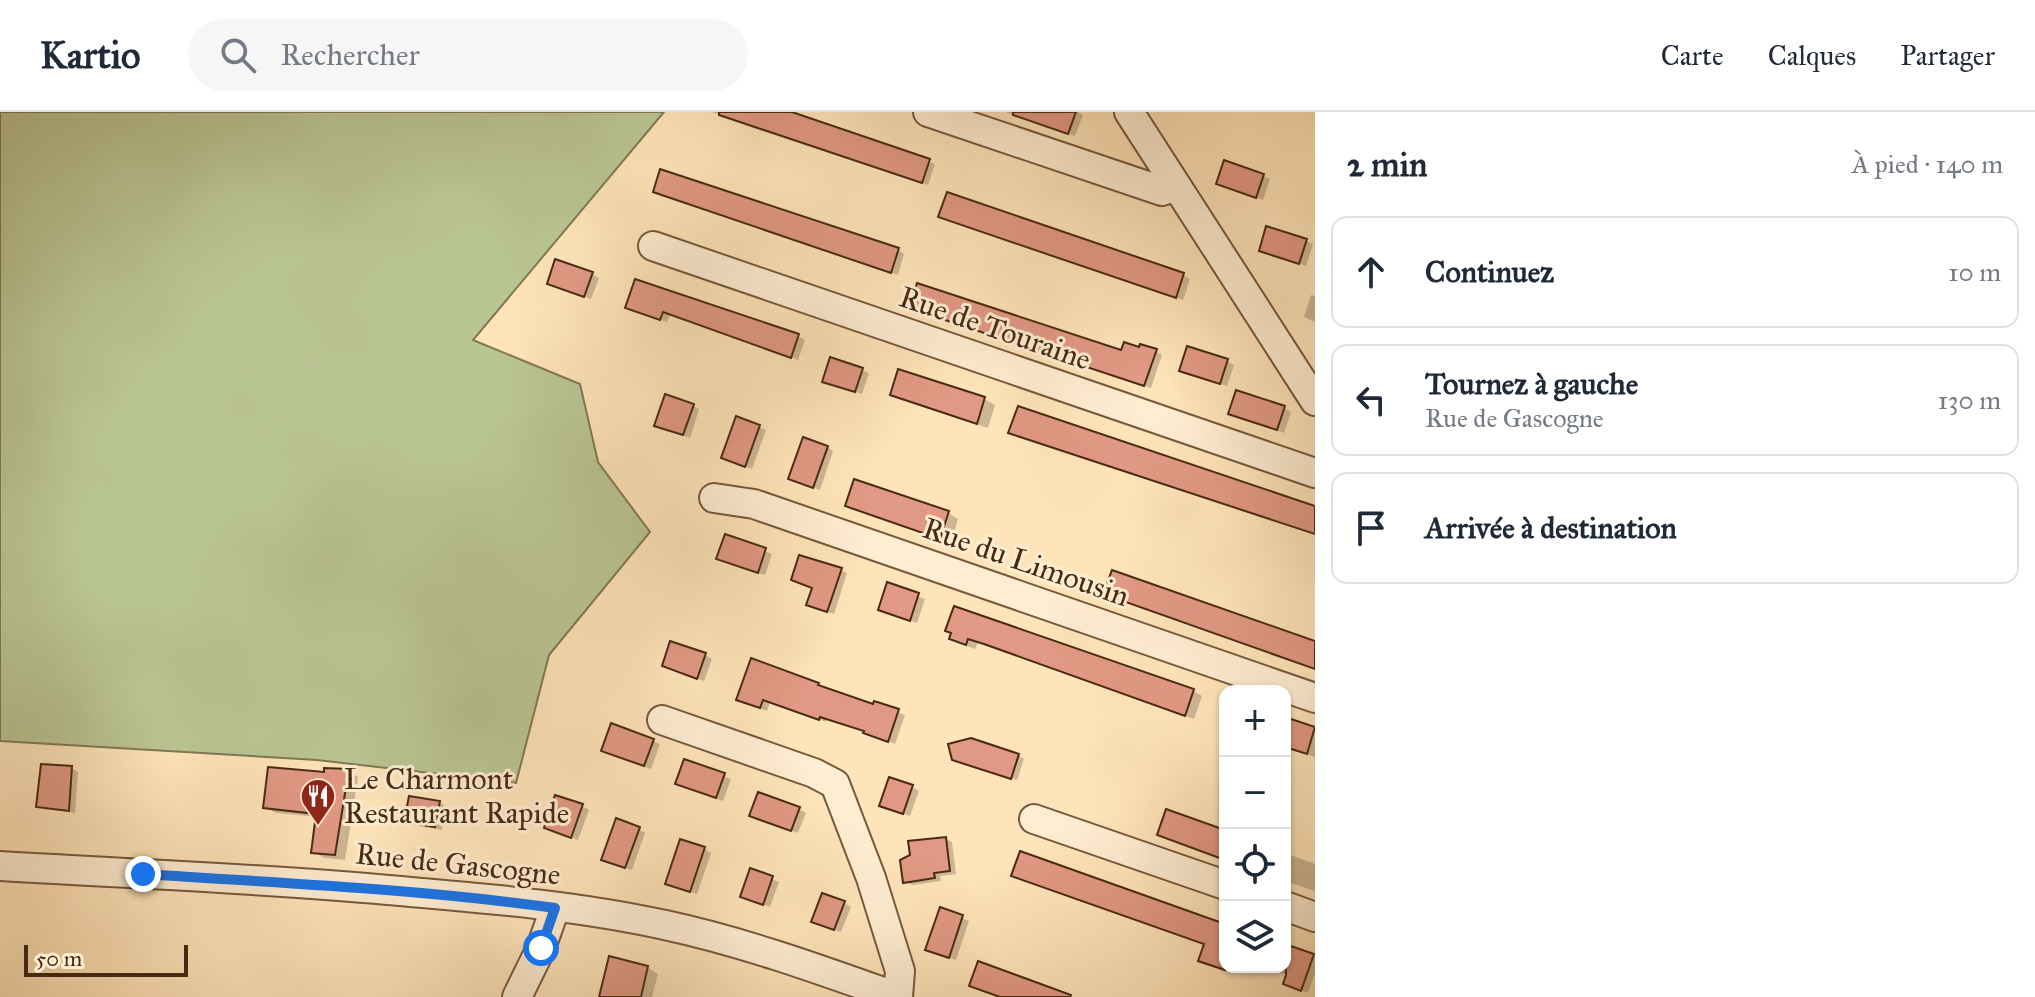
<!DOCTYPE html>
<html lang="fr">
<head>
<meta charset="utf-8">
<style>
  :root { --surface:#fff; --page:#f6f6f7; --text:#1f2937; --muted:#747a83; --line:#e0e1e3 }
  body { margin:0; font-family:"IM FELL Great Primer",serif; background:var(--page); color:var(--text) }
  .controls { position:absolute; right:24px; bottom:24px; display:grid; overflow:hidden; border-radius:16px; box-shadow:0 2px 6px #0004 }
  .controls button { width:72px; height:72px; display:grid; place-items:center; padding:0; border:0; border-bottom:2px solid var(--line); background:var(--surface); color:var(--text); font:40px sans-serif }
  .scale { position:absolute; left:24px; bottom:20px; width:164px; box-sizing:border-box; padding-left:8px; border:4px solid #482a12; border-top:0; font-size:22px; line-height:28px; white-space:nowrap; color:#482a12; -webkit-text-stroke:6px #ffedd2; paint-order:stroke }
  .stop { position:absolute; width:24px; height:24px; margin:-18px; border:6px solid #1a73e8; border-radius:50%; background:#fff }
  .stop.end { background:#1a73e8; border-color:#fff; box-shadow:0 2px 8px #0008 }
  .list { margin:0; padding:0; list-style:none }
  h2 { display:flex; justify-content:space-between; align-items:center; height:104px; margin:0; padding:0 32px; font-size:34px }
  h2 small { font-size:26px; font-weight:400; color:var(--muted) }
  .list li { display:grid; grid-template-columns:52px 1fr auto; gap:24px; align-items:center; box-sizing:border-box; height:112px; margin:0 16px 16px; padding:0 16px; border:2px solid var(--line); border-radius:16px }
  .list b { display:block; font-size:30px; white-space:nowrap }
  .list p { margin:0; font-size:26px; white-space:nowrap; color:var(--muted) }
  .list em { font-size:26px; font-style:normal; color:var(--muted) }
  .icon { flex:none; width:44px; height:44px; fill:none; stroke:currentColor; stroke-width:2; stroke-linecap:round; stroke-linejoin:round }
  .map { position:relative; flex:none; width:1315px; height:885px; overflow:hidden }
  header { display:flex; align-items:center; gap:48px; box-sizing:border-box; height:112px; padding:0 40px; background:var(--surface); border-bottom:2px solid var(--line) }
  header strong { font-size:38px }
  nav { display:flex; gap:44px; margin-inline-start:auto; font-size:28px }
  .search { width:560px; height:72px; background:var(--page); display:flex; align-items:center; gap:20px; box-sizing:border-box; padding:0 28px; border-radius:44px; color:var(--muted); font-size:30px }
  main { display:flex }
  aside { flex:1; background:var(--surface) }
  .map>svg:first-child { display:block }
  .green { fill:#bac594; stroke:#817853; stroke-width:2 }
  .shadow { fill:#0003 }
  .building { fill:#e19884; stroke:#482a12; stroke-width:2 }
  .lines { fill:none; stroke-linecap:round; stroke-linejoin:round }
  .minor-casing { stroke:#76583c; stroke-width:32 }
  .minor { stroke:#ffedd2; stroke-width:28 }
  .route { stroke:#1a73e8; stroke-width:10 }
  .labels { text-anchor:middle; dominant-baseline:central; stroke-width:6; stroke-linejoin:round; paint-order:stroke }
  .street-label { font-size:30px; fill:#482a12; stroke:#ffedd2 }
  .poi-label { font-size:30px; fill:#482a12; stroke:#ffedd2; text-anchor:start }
</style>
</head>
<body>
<header>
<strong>Kartio</strong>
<div class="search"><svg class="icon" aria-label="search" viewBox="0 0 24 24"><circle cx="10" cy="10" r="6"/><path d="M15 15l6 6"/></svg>Rechercher</div>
<nav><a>Carte</a><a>Calques</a><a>Partager</a></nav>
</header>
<main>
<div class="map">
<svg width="1315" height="885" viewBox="0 0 1315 885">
  <rect width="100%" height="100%" fill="#ffe4b9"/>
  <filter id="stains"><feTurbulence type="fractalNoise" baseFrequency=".0025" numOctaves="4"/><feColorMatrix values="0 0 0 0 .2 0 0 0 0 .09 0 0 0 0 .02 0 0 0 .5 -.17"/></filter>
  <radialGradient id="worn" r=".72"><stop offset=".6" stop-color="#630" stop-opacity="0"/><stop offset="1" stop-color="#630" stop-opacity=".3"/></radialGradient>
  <!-- green -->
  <path class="green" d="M 0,0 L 664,0 L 473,228 L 580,272 L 598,350 L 650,420 L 549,543 L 516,671 L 317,648 L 0,629 Z"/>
  <!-- shadow -->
  <path class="shadow" d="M 712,0 L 786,0 L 935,52 L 928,73 Z
    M 1006,0 L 1078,0 L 1083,3 L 1075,24 Z
    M 1263,64 L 1270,67 L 1263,88 L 1225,75 Z
    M 655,79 L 898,138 L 904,142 L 898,163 Z
    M 948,83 L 1183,163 L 1190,167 L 1183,188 L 947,108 L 940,104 Z
    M 1306,129 L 1313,132 L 1306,154 L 1261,138 Z
    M 592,162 L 599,166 L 591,187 L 556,175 Z
    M 636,169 L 798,224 L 805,228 L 798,248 L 670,202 L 667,210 L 634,198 Z
    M 1311,183 L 1315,184 L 1315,210 L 1304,205 Z
    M 918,199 L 1122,241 L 1156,239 L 1162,243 L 1151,276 Z
    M 1227,249 L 1234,253 L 1227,274 L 1188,262 Z
    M 862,258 L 869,261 L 862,282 L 831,272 Z
    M 900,260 L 984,287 L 995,293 L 988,316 L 903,288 L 892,282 Z
    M 693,294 L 699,297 L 690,326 L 663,317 Z
    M 1284,296 L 1291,300 L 1284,321 L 1231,301 Z
    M 759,315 L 766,318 L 752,357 L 730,349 Z
    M 1011,320 L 1315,396 L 1315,422 L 1019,325 Z
    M 827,335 L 833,339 L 820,378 L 797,370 Z
    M 847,393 L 948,401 L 958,407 L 951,431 L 858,399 Z
    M 726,424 L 772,442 L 765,463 L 725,450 Z
    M 841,458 L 847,461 L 834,502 L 816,496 Z
    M 889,473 L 925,487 L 917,511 L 887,501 Z
    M 955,497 L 1194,579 L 1202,584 L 1194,607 L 978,531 L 975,537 L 961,532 L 952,526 Z
    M 705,543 L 712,547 L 704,569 L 671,557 Z
    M 752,549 L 875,594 L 876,592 L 905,603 L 895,632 L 866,620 L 827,607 L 826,610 L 770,590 L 767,599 L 745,591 Z
    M 1285,608 L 1315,618 L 1315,645 L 1285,635 Z
    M 653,629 L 660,632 L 651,657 L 610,642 Z
    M 1018,643 L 1024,647 L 1017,668 L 960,650 Z
    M 685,649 L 731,667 L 723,689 L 684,675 Z
    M 72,656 L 78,660 L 75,701 L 44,697 L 38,694 Z
    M 348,659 L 358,665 L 345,748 L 324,746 L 314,740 L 318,705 L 276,701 L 265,695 L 326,663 Z
    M 912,675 L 919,679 L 910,704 L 888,697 Z
    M 439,691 L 446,694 L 442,718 L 413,713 L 406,709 Z
    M 582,694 L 589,698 L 578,728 L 553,719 Z
    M 799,697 L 806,701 L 798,721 L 758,707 Z
    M 639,717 L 645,721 L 632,758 L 610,751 Z
    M 946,727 L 952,730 L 956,762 L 940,764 L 941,769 L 912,773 L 905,769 Z
    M 704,737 L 711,741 L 697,782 L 674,775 Z
    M 1285,741 L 1315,752 L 1315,779 L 1285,769 Z
    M 751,758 L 779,770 L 770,795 L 749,788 Z
    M 844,791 L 851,795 L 841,820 L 820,813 Z
    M 941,798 L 969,809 L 956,848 L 934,841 Z
    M 1285,834 L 1315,845 L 1315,861 L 1308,881 L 1292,875 L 1288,863 L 1268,855 L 1285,855 Z
    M 610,846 L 648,856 L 658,862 L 652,885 L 601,885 Z"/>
  <!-- building -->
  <path class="building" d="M 719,0 L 792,0 L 930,47 L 922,71 L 719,3 Z
    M 1013,0 L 1076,0 L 1068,22 L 1013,3 Z
    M 1224,48 L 1264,62 L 1256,86 L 1216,72 Z
    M 660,57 L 899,136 L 891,161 L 653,80 Z
    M 947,80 L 1184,161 L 1176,186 L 938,105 Z
    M 1266,114 L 1307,127 L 1299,152 L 1259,139 Z
    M 555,147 L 593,160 L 584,185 L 547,172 Z
    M 635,167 L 799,222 L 791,246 L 663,200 L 660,208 L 625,196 Z
    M 917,171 L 1121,238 L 1124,230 L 1139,235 L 1140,232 L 1157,237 L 1144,274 L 909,196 Z
    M 1187,234 L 1228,247 L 1220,272 L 1179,259 Z
    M 830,245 L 863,256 L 855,280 L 822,270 Z
    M 898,257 L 985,285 L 977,312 L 890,283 Z
    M 1236,278 L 1285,294 L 1277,318 L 1228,302 Z
    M 665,282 L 694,292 L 683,323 L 654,314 Z
    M 1018,294 L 1315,394 L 1315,422 L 1008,321 Z
    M 736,304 L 760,313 L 745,355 L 721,346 Z
    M 803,325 L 828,334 L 813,376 L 788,367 Z
    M 854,367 L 949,399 L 940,427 L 845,394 Z
    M 725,422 L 766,436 L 758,461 L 716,447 Z
    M 799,443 L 842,456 L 827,500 L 806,493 L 812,476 L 791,468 Z
    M 1112,458 L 1315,529 L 1315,557 L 1103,482 Z
    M 887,470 L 919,481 L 910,509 L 878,498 Z
    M 954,494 L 1194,577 L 1185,604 L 984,532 L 968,527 L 966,533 L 949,527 L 951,521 L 945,519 Z
    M 670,529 L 706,541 L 697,567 L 662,554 Z
    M 751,546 L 819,571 L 818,573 L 873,592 L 874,589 L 899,597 L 888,630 L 863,621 L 864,619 L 820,605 L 819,608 L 763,588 L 760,596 L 736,588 Z
    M 1285,605 L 1315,615 L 1307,642 L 1285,635 Z
    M 611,611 L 654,627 L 644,654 L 601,639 Z
    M 971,626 L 1019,642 L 1011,667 L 952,648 L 948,632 Z
    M 684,647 L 725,661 L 716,686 L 675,672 Z
    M 41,652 L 72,654 L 69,699 L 36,695 Z
    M 268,655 L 324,660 L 324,656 L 349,657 L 335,743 L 311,741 L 316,702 L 263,696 Z
    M 889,665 L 913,673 L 903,702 L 879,694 Z
    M 758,680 L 800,695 L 791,719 L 749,704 Z
    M 555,683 L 583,692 L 571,726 L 544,716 Z
    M 409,684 L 440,689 L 435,715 L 404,710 Z
    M 1166,697 L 1225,718 L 1225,748 L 1157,723 Z
    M 616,706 L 640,715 L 625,756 L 601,748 Z
    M 946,725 L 950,759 L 934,761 L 935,766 L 903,771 L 900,748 L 910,743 L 908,729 Z
    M 680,727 L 705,735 L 690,780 L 665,772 Z
    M 1020,739 L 1225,812 L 1225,858 L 1198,849 L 1204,832 L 1011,764 Z
    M 750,756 L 773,764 L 763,793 L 740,785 Z
    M 822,781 L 845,789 L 834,818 L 811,810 Z
    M 940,795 L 963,803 L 949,846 L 925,838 Z
    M 1285,832 L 1314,842 L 1301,879 L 1283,872 L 1286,863 Z
    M 609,844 L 648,854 L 641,885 L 599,885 Z
    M 978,849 L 1071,883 L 1070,885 L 1000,885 L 969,874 Z"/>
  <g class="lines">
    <!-- minor casing -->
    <g class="minor-casing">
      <path id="minor" d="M 928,0 L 1162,79 L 1176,74
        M 1129,0 L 1315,289
        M 653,134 L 1315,361
        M 714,386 L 754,392 L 1315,586
        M 662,608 L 814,661 L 835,672 L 871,766 L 900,859 L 898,885
        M 1034,707 L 1225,773
        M 0,754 C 129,762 259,766 388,778 C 480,786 574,793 665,813 C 744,830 821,858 897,885
        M 1285,794 L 1315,805
        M 517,885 L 541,836 L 555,796"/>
    </g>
    <!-- minor -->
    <use href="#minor" class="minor"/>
  </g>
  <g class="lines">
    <!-- route -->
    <path class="route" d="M 143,762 C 280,771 419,777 555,796 L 541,836"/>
  </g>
  <!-- icons -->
  <defs>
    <g id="restaurant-pin" transform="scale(1.8)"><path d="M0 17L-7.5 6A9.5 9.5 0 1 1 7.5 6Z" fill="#8f2418" stroke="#ffedd2"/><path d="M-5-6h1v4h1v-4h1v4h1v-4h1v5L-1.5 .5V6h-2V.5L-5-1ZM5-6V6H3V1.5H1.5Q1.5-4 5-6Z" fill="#fff"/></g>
  </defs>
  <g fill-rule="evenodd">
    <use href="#restaurant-pin" x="318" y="684"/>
  </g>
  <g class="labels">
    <!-- street labels -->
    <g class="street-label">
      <text transform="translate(995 216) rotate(19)">Rue de Touraine</text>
      <text transform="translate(1026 450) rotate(19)">Rue du Limousin</text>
      <text transform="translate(458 752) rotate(6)">Rue de Gascogne</text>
    </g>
    <!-- poi labels -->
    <g class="poi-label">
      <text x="344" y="667">Le Charmont<tspan x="344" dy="34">Restaurant Rapide</tspan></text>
    </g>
  </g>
  <rect width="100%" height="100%" filter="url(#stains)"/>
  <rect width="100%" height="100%" fill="url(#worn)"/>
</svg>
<div class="controls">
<button>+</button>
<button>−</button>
<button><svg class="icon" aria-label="locate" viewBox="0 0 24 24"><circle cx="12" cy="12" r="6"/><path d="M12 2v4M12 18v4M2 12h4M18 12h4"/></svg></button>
<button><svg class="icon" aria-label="layers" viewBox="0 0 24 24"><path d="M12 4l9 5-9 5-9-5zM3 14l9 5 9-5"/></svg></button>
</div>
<div class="scale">50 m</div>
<div class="stop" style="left:541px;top:836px"></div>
<div class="stop end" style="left:143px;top:762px"></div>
</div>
<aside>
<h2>2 min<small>À pied · 140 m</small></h2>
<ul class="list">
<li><svg class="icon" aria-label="ahead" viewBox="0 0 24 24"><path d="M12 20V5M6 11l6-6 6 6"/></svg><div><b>Continuez</b></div><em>10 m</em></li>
<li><svg class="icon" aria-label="left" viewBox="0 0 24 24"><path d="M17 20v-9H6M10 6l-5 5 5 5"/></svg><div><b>Tournez à gauche</b><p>Rue de Gascogne</p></div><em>130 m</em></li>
<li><svg class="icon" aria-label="arrive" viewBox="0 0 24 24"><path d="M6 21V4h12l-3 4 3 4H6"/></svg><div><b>Arrivée à destination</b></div></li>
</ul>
</aside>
</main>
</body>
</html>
